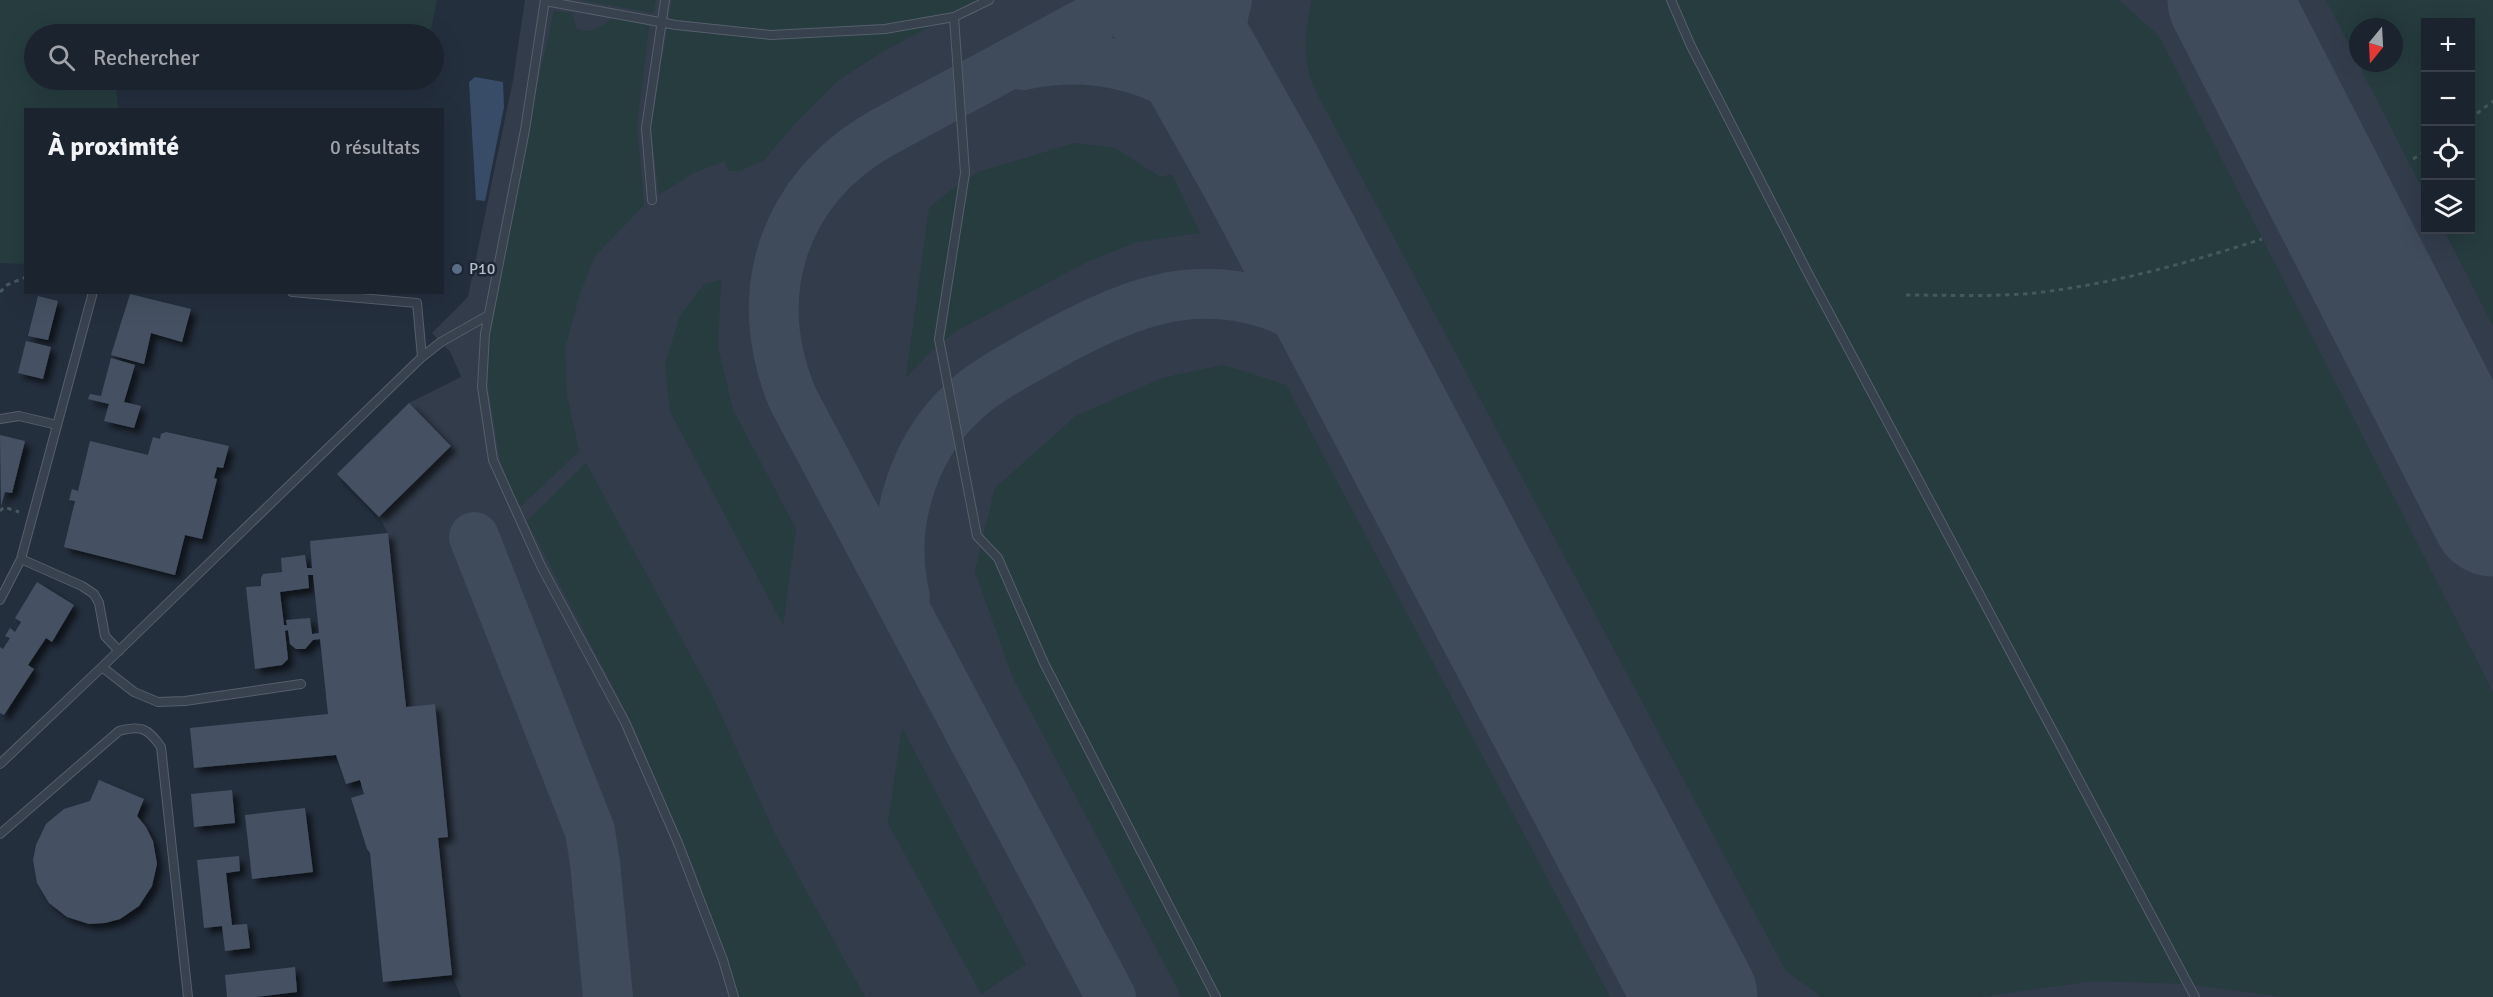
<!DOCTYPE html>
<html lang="fr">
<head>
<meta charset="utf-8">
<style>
  :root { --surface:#1b232e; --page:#242b36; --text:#f1f3f6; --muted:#a0a4aa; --line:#39404a }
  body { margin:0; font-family:Signika,sans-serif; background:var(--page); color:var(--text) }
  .controls { position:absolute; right:18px; top:18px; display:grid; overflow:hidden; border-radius:0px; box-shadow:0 6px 24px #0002 }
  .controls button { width:54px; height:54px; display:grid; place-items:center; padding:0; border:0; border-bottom:2px solid var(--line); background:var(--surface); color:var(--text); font:30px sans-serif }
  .compass { position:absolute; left:2349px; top:18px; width:54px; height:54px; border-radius:50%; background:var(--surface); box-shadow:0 6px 24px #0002; rotate:198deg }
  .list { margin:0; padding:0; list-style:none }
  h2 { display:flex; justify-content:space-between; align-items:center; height:78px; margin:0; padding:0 24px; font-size:26px }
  h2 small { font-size:20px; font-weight:400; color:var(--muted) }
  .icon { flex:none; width:33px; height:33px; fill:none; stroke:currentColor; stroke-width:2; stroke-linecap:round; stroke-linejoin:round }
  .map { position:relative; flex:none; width:2493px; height:997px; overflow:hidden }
  .search { position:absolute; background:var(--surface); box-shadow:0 6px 24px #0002; left:24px; top:24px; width:420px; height:66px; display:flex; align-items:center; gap:15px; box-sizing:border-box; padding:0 21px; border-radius:33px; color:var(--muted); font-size:22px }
  .panel { position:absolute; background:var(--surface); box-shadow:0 6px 24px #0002; left:24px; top:108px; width:420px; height:186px; border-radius:0px }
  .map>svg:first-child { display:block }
  .airport { fill:#323c4b; fill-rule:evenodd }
  .green { fill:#263c3f }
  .water { fill:#394c67 }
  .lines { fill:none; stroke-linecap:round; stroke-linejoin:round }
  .taxiway { stroke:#3f4a5a; stroke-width:50 }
  .runway { stroke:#3f4a5a; stroke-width:123 }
  .building { fill:#455162; fill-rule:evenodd; filter:url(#shadow) }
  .service-casing { stroke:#565f6c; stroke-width:10 }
  .path { stroke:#44595c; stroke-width:3; stroke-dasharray:4.5 4.5; stroke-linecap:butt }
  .service { stroke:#38414e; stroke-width:8 }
  .service-dot { fill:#5c6f8a; stroke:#1d2633; stroke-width:2 }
  .labels { text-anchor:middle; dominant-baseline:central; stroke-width:5; stroke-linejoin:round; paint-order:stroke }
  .poi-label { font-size:16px; fill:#b4bcc9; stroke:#1d2633; text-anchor:start }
</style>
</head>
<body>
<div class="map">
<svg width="2493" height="997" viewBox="0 0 2493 997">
  <defs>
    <filter id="shadow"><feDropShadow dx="5.5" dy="5.5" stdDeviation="3" flood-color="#0009"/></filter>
  </defs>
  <rect width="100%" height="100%" fill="#242f3e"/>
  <!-- airport -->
  <path class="airport" d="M 525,0 L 2493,0 L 2493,997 L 461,997 L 452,975 L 438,838 L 448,837 L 435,704 L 406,707 L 388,533 L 379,517 L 451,446 L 409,403 L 461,377 L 451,353 L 432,333 L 468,297 L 513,80 ZM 2426,22 L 2470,22 L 2470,230 L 2426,230 ZM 2358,27 L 2394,27 L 2394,63 L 2358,63 Z"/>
  <!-- green -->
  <path class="green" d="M 0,0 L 437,0 L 430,34 L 34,34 L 34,80 L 116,80 L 118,109 L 26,110 L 25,264 L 0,263 Z
    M 581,0 L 656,0 L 653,13 Z
    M 672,0 L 979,0 L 882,52 L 836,82 L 793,126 L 764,160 L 740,171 L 728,171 L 725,161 L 693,173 L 659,195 L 651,129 Z
    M 1312,0 L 2119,0 L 2159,36 L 2493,692 L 2493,997 L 2284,997 L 2188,984 L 2093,981 L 1980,997 L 1821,997 L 1786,971 L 1313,86 C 1302,54 1305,32 1312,0 Z
    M 2326,0 L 2493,0 L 2493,326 L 2444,230 L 2470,230 L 2470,22 L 2426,22 L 2425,194 L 2358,63 L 2394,63 L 2394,27 L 2358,27 L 2358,62 Z
    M 554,11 L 572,13 L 577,29 C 592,36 602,25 614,17 L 649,26 L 637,126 L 644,205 L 595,256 L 579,296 L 565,349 L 567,396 L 579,451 L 519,508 L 500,460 L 488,385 L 488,324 L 518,173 Z
    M 1075,143 L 1115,148 L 1160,177 L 1172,174 L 1200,233 L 1136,242 L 1089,261 L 956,331 L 932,350 L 906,378 L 929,208 L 954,188 L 978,172 Z
    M 721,280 L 718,347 L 733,410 L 796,529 L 783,625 L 670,411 L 665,364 L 680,316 L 704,284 Z
    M 1223,365 L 1286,385 L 1610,997 L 1182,997 L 1012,676 L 975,571 L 995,488 L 1076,416 L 1162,378 Z
    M 586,463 L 712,695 L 775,834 L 865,997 L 737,997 L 694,867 L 632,723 L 527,521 Z
    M 902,728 L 1026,964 L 981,994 L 888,823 Z"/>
  <!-- water -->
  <path class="water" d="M 475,77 L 503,82 L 504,107 L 485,201 L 476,200 L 469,82 Z"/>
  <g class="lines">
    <!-- taxiway -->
    <path class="taxiway" d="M 1227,0 C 1214,47 1218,96 1243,139
      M 1023,65 C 1086,51 1155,64 1204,106 C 1226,125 1243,149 1261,172
      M 474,537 L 590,831 L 595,863 L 608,997
      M 905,597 C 887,521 915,438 977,390 C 1002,371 1031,357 1059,341 C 1126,305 1189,279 1266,303 C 1327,322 1356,367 1390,416
      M 1111,997 L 793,399 C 749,295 782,191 880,134 L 1128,0"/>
    <!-- runway -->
    <path class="runway" d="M 1164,0 L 1261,172 L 1696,997
      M 2229,0 L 2493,515"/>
  </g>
  <!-- building -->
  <path class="building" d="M 130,294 L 191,309 L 182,342 L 151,333 L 144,364 L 111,355 Z
    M 38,296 L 58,301 L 48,340 L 28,336 Z
    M 26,341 L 51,347 L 43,379 L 18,373 Z
    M 111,358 L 135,365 L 124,402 L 141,406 L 134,428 L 104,421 L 109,404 L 88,399 L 90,394 L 101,396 Z
    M 409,403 L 451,446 L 379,517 L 337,474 Z
    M 166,432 L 229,446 L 223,468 L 217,467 L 214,478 L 217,479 L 202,539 L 185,535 L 175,575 L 64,547 L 75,501 L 69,500 L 72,489 L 78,491 L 90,441 L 148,455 L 153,437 L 160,439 L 161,434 Z
    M 0,435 L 25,441 L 12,493 L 5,492 L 1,506 Z
    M 388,533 L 406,707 L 435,704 L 448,837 L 438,838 L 452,975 L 383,982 L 370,853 L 367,849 L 351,798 L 364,794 L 360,780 L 346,784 L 336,755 L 194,768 L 190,728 L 328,714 L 320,639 L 313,640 L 305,649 L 296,649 L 290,644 L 288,630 L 285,631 L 288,659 L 282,665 L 255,669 L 246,587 L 261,586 L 261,578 L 263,574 L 282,572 L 281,558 L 305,555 L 307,568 L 312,568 L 310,541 ZM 308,575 L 313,575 L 319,633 L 312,634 L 310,618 L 286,620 L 287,625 L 284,625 L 280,592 L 309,588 Z
    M 37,582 L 74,605 L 52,642 L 46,638 L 28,665 L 34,669 L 4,715 L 0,713 L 0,647 L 3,649 L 10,638 L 5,636 L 10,628 L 15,632 L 21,622 L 15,618 Z
    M 99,780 L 144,799 L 137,816 L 146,827 L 153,841 L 157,864 L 152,886 L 139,906 L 120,919 L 105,923 L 89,924 L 67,917 L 49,903 L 37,883 L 33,860 L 36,845 L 46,824 L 64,809 L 90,801 Z
    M 232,790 L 235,823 L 194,827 L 191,794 Z
    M 305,808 L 313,872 L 252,879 L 245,815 Z
    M 239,856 L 240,871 L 226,873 L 232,925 L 247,924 L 250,948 L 225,951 L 222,926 L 204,928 L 197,860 Z
    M 295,967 L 297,992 L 256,997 L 227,997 L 225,975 Z"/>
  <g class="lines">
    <!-- service casing -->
    <g class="service-casing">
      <path id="service" d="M 545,0 L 525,130 L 485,334 L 482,387 L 493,460 L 541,566 L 625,722 L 678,843 L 723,960 L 734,997
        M 1671,0 L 1691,46 L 1809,275 L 2195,997
        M 545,1 L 676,25 L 771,35 L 885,29 L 954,17 L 989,0
        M 954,17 L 965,173 L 939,339 L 977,536 L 998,558 L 1044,663 L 1216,997
        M 652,200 L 646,128 L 665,0
        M 422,357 L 441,342 L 487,316
        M 0,419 L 19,416 L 57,425
        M 21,559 L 82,586 L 94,594 L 99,603 L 105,636 L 119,651
        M 0,600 L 21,559 L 93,292
        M 102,667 L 134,692 L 158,702 L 185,701 L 301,684
        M 0,764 L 102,667 L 422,357 L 417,303 L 292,292
        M 0,834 L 119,731 C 141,725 148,728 161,747 L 188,997"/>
    </g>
    <!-- path -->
    <path class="path" d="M 2470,119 L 2493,101
      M 2413,159 L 2426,151
      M 0,292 L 7,285 L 26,277
      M 1906,295 C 1948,295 1992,297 2035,293 C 2112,284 2188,263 2262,239
      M 0,511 L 4,507 L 19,512"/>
    <!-- service -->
    <use href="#service" class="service"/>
  </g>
  <!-- markers -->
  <circle class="service-dot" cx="457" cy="269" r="6"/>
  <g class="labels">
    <!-- poi labels -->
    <g class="poi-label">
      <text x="469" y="269">P10</text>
    </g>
  </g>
</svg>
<div class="controls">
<button>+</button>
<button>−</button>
<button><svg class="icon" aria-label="locate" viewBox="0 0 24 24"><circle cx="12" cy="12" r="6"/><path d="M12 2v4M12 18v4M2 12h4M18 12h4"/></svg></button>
<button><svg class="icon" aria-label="layers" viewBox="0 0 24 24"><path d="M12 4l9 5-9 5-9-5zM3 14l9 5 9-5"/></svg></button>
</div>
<svg class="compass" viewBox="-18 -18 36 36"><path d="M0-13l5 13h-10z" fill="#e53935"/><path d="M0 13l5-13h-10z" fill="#a0a4aa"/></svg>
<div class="search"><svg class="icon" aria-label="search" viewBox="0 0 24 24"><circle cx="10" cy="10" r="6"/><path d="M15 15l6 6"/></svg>Rechercher</div>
<section class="panel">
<h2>À proximité<small>0 résultats</small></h2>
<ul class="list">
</ul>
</section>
</div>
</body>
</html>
